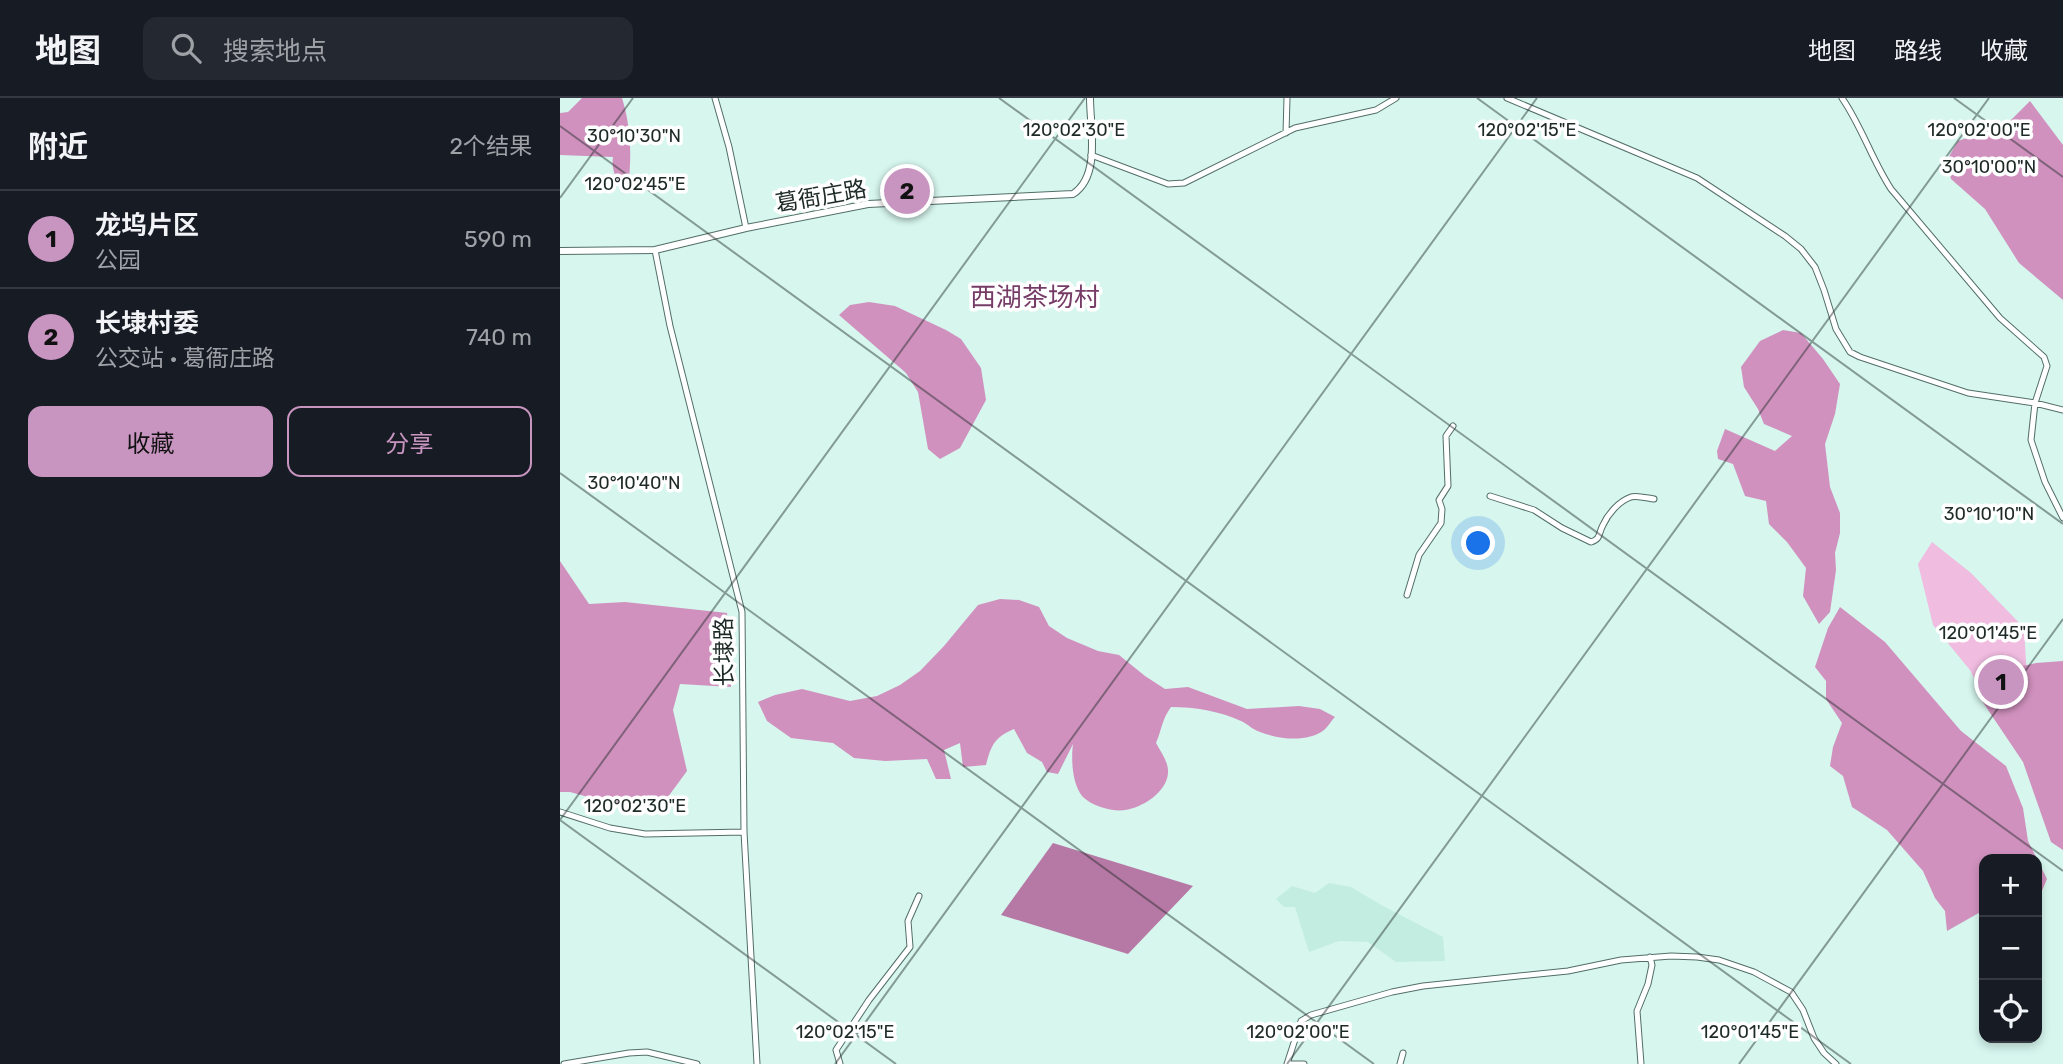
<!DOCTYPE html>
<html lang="zh">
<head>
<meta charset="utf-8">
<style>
  :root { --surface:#171b24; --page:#242831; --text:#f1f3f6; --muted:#9ea1a6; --line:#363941; --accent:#c894c0 }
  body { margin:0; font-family:Rubik,"Noto Sans SC",sans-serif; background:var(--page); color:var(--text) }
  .controls { position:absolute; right:21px; bottom:21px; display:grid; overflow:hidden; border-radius:14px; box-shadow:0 4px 10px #0003 }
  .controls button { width:63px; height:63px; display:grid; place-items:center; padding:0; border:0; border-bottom:2px solid var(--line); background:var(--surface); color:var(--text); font:35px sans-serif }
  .you { position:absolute; left:919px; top:446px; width:24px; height:24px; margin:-18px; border:5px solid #fff; border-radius:50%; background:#1a73e8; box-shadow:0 0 0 10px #1a73e833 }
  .badge { display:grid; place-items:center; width:46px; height:46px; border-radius:50%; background:var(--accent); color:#111; font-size:23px; font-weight:700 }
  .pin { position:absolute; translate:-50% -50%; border:4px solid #fff; box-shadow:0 2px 7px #0006 }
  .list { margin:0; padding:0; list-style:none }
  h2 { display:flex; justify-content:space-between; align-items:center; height:91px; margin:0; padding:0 28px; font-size:30px }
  h2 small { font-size:23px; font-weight:400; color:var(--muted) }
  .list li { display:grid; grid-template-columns:46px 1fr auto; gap:21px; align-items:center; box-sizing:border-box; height:98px; padding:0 28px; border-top:2px solid var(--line) }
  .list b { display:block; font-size:26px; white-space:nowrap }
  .list p { margin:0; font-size:23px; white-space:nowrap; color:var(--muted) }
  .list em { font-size:23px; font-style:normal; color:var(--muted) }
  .actions { display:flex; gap:14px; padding:21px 28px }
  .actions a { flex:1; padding:16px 0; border:2px solid var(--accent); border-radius:14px; text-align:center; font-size:24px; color:var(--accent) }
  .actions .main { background:var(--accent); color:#111 }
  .icon { flex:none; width:38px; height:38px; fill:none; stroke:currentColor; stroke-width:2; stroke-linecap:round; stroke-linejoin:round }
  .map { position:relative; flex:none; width:1503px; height:966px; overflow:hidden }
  header { display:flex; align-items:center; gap:42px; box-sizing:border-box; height:98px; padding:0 35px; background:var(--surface); border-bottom:2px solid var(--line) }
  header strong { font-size:33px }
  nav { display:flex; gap:38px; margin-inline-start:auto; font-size:24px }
  .search { width:490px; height:63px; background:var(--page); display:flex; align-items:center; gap:18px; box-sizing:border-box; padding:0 24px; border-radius:14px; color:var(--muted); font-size:26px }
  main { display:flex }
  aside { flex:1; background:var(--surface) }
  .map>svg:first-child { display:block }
  .built { fill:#c4ede2 }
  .green { fill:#f0bce0 }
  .forest { fill:#d091be }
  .water { fill:#b678a4 }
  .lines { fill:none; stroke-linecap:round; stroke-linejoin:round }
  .minor-casing { stroke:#526e67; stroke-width:7 }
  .tertiary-casing { stroke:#526e67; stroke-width:8 }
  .minor { stroke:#fff; stroke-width:5 }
  .tertiary { stroke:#fff; stroke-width:6 }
  .ticks { fill:none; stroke:#1e2a27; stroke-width:2; stroke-opacity:0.45 }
  .labels { text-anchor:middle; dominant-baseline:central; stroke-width:7; stroke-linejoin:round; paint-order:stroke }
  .street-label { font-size:23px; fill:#1e2a27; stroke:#fff }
  .quarter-label { font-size:26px; fill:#763c67; stroke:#fff }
  .ticks-label { font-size:18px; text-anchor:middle; fill:#1e2a27; stroke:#fff; stroke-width:7; stroke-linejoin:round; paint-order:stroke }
</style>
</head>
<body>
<header>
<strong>地图</strong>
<div class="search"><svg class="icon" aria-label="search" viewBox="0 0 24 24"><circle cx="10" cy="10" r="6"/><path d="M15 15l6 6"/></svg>搜索地点</div>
<nav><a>地图</a><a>路线</a><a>收藏</a></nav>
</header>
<main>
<aside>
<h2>附近<small>2个结果</small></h2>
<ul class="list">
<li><span class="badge">1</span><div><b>龙坞片区</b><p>公园</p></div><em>590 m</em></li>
<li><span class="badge">2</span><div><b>长埭村委</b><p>公交站 · 葛衙庄路</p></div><em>740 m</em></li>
</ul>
<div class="actions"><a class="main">收藏</a><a>分享</a></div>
</aside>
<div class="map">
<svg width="1503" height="966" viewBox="0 0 1503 966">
  <rect width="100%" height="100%" fill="#d6f6ee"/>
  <!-- built -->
  <path class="built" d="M 769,785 L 791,789 L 823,808 L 883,839 L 885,863 L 836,864 L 808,844 L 779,843 L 749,854 L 735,809 L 724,809 L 716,801 L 732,788 L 755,795 Z"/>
  <!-- green -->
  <path class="green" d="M 1372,444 L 1411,475 L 1464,530 L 1468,597 L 1425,602 L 1410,572 L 1373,527 L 1358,466 Z"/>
  <!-- forest -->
  <path class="forest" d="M 22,0 L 62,0 C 71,29 72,59 68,89 C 56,87 51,70 53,59 L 0,57 L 0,15 L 8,14 Z
    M 1470,3 L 1503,47 L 1503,202 L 1459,165 L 1425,111 L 1391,81 L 1387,62 L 1398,43 L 1448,25 Z
    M 309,204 L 335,208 L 386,232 L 401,241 L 421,270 L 426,302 L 400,350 L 380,361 L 368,351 L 358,294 L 346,275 L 279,217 L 290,207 Z
    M 1223,232 L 1241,235 L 1263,261 L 1280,286 L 1275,316 L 1265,346 L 1270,389 L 1280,415 L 1280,435 L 1275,455 L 1276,472 L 1270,514 L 1259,526 L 1243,498 L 1246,470 L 1227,444 L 1209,426 L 1206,403 L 1185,398 L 1173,366 L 1158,361 L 1157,353 L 1165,331 L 1215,353 L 1232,338 L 1204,326 L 1198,311 L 1184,289 L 1181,269 L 1200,243 Z
    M 0,463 L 29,506 L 65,504 L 167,515 L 171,589 L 120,586 L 113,612 L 127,673 L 102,707 L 68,710 L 10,694 L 0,694 Z
    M 440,501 L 459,502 L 479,509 L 489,528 L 507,540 L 538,553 L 559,557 L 585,578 L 605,591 L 628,589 L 687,611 L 739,608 L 760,611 L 775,619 C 771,623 768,629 764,632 C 747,645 719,641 700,634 C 693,632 688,626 681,623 C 659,613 635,609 611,609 C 602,621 602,631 596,645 C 601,654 609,665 608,675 C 607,694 582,710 565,712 C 553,714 532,708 523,699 C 512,687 511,661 513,646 L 498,676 L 487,674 L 482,664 L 467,655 L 454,631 C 435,639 431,647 426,667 L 403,669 L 400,645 L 384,652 L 391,681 L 376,681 L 367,661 L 325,663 L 294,660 L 273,645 L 231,640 L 207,623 L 198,604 L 215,597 L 242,591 L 290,603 L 317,598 L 340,587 L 360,573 L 384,548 L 418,507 Z
    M 1280,509 L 1325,544 L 1401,633 L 1446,668 L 1463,710 L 1468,743 L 1487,781 L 1481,795 L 1477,796 L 1477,761 L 1424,761 L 1424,812 L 1387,833 L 1385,813 L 1375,800 L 1363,773 L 1327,732 L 1292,709 L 1283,678 L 1270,668 L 1273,649 L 1282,625 L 1266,601 L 1266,583 L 1255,569 L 1268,530 Z
    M 1503,563 L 1503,752 L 1491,744 L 1463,664 L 1420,600 L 1435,574 L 1476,565 Z"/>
  <!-- water -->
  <path class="water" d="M 493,745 L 633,788 L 568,856 L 441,817 Z"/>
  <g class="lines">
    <!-- minor casing -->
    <g class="minor-casing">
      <path id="minor" d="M 155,0 L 169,49 L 186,130
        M 947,0 L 1137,80 L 1225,138 L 1241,151 L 1255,169 L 1264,192 L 1276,231 L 1290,254 L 1300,259 L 1408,295 L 1475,305 L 1503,312
        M 1282,0 C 1302,29 1312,62 1331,91 L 1440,220 L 1484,259 L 1487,268 L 1475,305 L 1471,342 L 1485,384 L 1503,420
        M 726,35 L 727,0
        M 531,57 L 608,86 L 624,85 L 735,30 L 816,12 L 836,0
        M 95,152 L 110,228 L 182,514 L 184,734 L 197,966
        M 930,398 L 974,412 L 1002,430 L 1031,444 C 1041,441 1038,436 1043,427 C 1048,416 1059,403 1071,399 C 1076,397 1087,400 1094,401
        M 847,497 L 859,457 L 881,425 L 882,411 L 879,402 L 888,388 L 886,338 L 893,328
        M 0,714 L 50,730 L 85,736 L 184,734
        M 4,966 L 69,955 L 87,954 L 137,966
        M 280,966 L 276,952 L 309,902 L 350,849 L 348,823 L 359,798
        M 727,966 L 741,923 L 751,917 L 832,894 L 863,888 L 1008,873 L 1061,862 L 1111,858 L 1137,859 L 1159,862 L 1194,874 L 1231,894 L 1243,912 L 1254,940 L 1264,955 L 1276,966
        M 727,966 L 744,966
        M 840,966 L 843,955
        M 1081,966 L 1077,913 L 1088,886 L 1092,867 L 1090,859"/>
    </g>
    <!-- tertiary casing -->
    <g class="tertiary-casing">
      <path id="tertiary" d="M 0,153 L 95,152 L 186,130 L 308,106 L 513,96 C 541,78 530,29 530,0"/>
    </g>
    <!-- minor -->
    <use href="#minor" class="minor"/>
    <!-- tertiary -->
    <use href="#tertiary" class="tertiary"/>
  </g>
  <!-- ticks -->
  <path class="ticks" d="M 439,0 L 1503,773M 917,0 L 1503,426M 1394,0 L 1503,79M 0,28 L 1291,966M 0,100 L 73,0M 0,375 L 814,966M 0,722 L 525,0M 0,722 L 336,966M 275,966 L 977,0M 727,966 L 1429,0M 1179,966 L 1503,521"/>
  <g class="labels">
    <!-- street labels -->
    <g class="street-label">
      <text transform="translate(261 98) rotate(-10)">葛衙庄路</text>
      <text transform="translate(164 554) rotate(-91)">长埭路</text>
    </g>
    <!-- quarter labels -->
    <g class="quarter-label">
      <text x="475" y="199">西湖茶场村</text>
    </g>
  </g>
  <g class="ticks-label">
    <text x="514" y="38">120°02'30"E</text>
    <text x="967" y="38">120°02'15"E</text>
    <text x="1419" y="38">120°02'00"E</text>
    <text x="74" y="44">30°10'30"N</text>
    <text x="1429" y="75">30°10'00"N</text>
    <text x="75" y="92">120°02'45"E</text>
    <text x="74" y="391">30°10'40"N</text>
    <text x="1429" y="422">30°10'10"N</text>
    <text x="1428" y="541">120°01'45"E</text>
    <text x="75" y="714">120°02'30"E</text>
    <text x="285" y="940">120°02'15"E</text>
    <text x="738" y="940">120°02'00"E</text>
    <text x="1190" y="940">120°01'45"E</text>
  </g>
</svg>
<div class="controls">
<button>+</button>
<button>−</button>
<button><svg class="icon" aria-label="locate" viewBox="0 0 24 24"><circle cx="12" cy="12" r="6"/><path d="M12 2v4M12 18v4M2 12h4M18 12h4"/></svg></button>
</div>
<div class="you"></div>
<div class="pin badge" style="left:1441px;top:584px">1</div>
<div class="pin badge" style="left:347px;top:93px">2</div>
</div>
</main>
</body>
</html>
